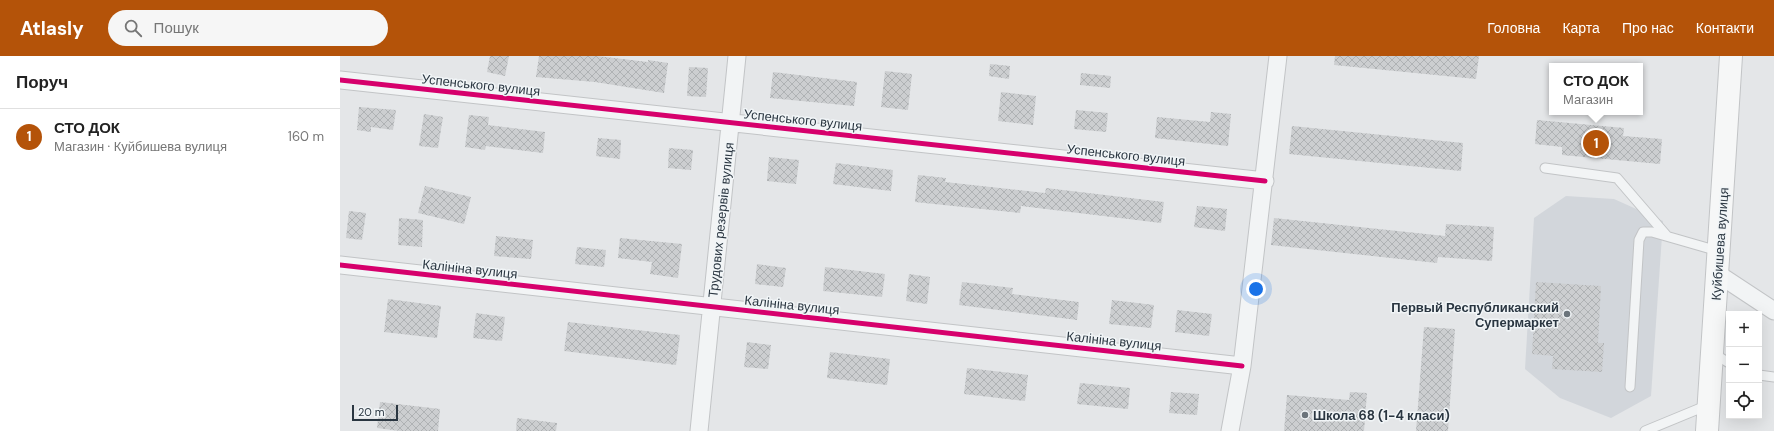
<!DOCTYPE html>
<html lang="uk">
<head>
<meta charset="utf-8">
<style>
  :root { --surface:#fff; --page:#f6f6f6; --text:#222; --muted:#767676; --line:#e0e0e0; --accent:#b45309 }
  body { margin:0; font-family:"DM Sans",sans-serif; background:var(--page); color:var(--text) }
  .controls { position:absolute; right:12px; bottom:12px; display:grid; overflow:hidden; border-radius:0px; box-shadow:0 4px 16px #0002 }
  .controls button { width:36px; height:36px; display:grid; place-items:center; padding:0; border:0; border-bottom:1px solid var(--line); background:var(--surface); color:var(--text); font:20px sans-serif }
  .scale { position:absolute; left:12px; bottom:10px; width:46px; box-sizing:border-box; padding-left:4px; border:2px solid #2a3641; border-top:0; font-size:11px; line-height:14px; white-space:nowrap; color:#2a3641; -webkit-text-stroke:3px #f1f5f7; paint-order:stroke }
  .you { position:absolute; left:916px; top:233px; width:14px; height:14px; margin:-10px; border:3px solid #fff; border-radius:50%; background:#1a73e8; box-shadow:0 0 0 6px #1a73e833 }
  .badge { display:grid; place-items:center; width:26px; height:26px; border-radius:50%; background:var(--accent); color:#fff; font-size:13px; font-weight:700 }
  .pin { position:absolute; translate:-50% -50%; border:2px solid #fff; box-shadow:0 1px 4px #0006 }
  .popup { position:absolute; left:1209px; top:7px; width:94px; height:52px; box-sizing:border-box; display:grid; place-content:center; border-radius:0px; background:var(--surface); filter:drop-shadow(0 1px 3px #0005); font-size:13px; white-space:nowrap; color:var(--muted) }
  .popup b { font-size:15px; color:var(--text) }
  .popup::after { content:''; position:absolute; left:50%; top:100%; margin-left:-8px; border:8px solid transparent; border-top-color:var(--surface) }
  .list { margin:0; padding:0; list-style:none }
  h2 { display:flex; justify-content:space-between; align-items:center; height:52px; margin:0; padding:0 16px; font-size:17px }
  h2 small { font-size:13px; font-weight:400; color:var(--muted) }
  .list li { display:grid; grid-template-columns:26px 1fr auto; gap:12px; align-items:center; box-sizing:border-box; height:56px; padding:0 16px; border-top:1px solid var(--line) }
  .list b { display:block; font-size:15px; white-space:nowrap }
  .list p { margin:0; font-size:13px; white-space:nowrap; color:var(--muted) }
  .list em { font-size:13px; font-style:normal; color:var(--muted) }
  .icon { flex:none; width:22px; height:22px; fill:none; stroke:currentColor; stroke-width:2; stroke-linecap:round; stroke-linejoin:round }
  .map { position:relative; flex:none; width:1434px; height:375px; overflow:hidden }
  header { display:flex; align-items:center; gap:24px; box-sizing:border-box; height:56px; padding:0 20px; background:var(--accent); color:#fff }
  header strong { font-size:19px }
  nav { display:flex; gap:22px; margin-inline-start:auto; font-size:14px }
  .search { width:280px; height:36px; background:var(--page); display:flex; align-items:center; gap:10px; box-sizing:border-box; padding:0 14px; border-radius:22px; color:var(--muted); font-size:15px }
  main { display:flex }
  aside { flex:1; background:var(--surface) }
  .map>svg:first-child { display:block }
  .built { fill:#d2d6db }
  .building { fill:url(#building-cross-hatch) }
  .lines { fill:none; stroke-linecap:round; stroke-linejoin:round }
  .service-casing { stroke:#c2c4c6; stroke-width:11 }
  .minor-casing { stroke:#c2c4c6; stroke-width:19 }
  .secondary-casing { stroke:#c2c4c6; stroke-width:24 }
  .service { stroke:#f2f4f5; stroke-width:9 }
  .minor { stroke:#f2f4f5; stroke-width:17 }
  .secondary { stroke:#f6f7f7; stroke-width:22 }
  .cycleway-casing { stroke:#f1f5f7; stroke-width:8 }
  .cycleway { stroke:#d6006c; stroke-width:5 }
  .poi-dot { fill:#6b747b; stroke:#f1f5f7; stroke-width:1.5 }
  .labels { text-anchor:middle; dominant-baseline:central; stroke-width:3; stroke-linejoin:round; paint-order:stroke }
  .street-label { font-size:13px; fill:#2a3641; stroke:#f1f5f7 }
  .poi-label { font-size:13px; font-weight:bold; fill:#2a3641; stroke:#f1f5f7; text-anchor:end }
</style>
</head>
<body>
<header>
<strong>Atlasly</strong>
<div class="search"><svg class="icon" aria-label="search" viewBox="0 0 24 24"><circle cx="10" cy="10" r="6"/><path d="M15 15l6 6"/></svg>Пошук</div>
<nav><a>Головна</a><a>Карта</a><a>Про нас</a><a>Контакти</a></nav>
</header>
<main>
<aside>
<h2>Поруч<small></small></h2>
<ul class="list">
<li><span class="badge">1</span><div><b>СТО ДОК</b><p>Магазин · Куйбишева вулиця</p></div><em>160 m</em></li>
</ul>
</aside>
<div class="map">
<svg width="1434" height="375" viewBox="0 0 1434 375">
  <defs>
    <pattern id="building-cross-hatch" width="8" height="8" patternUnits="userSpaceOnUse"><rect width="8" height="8" fill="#ccced0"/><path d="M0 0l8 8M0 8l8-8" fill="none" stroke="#afb2b4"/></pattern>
  </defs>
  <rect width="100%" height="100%" fill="#e4e6e8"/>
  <!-- built -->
  <path class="built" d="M 1226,140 L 1274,143 L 1323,165 L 1311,340 L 1271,362 L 1220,342 L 1185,313 L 1194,162 Z"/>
  <!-- building -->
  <path class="building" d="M 150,0 L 169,0 L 165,20 L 147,16 Z
    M 199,0 L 257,0 L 308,6 L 308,4 L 328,7 L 324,37 L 255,26 L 196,21 Z
    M 995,0 L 1139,0 L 1136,23 L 994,9 Z
    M 650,8 L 670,10 L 669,23 L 649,20 Z
    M 349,11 L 368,12 L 366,41 L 347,40 Z
    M 545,15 L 572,18 L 568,54 L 541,51 Z
    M 433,16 L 517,26 L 514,50 L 430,42 Z
    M 741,17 L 771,20 L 770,32 L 740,29 Z
    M 661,36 L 696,40 L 693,69 L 658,65 Z
    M 19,51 L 56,54 L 53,74 L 31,71 L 31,76 L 17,74 Z
    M 736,54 L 768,57 L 766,76 L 734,73 Z
    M 871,56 L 891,58 L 888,90 L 815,82 L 817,61 L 870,66 Z
    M 84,58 L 103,61 L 98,92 L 79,90 Z
    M 129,59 L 149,61 L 148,69 L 205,76 L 203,97 L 146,90 L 145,94 L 125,91 Z
    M 1197,64 L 1284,72 L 1283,80 L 1322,83 L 1320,108 L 1222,99 L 1222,91 L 1195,88 Z
    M 952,70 L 1123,87 L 1121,115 L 949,98 Z
    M 258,82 L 281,84 L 280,103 L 256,100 Z
    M 329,92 L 353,94 L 351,114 L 328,112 Z
    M 429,101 L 459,104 L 456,128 L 427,125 Z
    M 496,107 L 553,114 L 551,135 L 493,128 Z
    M 578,119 L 606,122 L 605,126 L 705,137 L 706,132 L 824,146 L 821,167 L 681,150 L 680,157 L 575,146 Z
    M 85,130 L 131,141 L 124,168 L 78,157 Z
    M 857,150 L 887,153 L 885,175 L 854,171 Z
    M 9,155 L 26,157 L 22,184 L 6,182 Z
    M 59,162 L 83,164 L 82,191 L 58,189 Z
    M 934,162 L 1105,180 L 1106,168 L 1154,171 L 1152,205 L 1098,201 L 1097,207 L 931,189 Z
    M 156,180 L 193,184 L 191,203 L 154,200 Z
    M 280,182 L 342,188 L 338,222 L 310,218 L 312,206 L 278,202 Z
    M 237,191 L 266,194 L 264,211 L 235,208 Z
    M 417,208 L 446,212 L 443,231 L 415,228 Z
    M 485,211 L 545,218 L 542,241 L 483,235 Z
    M 569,218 L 590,221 L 587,248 L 566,245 Z
    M 622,226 L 673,232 L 672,238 L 739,246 L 737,264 L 619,249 Z
    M 1196,226 L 1261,230 L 1258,287 L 1264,287 L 1262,316 L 1212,313 L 1213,300 L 1192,298 Z
    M 48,243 L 101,250 L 97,282 L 44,276 Z
    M 772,244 L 814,249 L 811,272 L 769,268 Z
    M 837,254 L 872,258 L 869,280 L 835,276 Z
    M 136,257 L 165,261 L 162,285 L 133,282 Z
    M 228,266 L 340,279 L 336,309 L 224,295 Z
    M 1084,271 L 1115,273 L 1108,375 L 1076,375 Z
    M 407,286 L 431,289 L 428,313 L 404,311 Z
    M 490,296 L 550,303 L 547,329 L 487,322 Z
    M 627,312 L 688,319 L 685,345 L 624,338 Z
    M 740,327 L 790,332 L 788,353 L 737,348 Z
    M 831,336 L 859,338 L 857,359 L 829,357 Z
    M 1010,336 L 1027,337 L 1024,375 L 944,375 L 947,339 L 1009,344 Z
    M 40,346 L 100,353 L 98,375 L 60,375 L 37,372 Z
    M 177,362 L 217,367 L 216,375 L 176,375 Z"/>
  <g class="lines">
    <!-- service casing -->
    <g class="service-casing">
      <path id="service" d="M 1205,112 L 1277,122 L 1327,180
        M 1373,297 L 1389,307
        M 1419,319 L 1434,321
        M 1290,331 L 1299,184 L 1303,176 L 1312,176 L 1378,195
        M 1305,375 L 1368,349"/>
    </g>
    <!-- minor casing -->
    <g class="minor-casing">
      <path id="minor" d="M 0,24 L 925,125
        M 0,209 L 902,310
        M 1378,218 L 1434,255
        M 359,375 L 397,0
        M 890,375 L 902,310 L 938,0"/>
    </g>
    <!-- secondary casing -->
    <g class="secondary-casing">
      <path id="secondary" d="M 1367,375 L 1391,0"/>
    </g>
    <!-- service -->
    <use href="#service" class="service"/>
    <!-- minor -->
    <use href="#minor" class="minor"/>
    <!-- secondary -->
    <use href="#secondary" class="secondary"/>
    <!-- cycleway casing -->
    <g class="cycleway-casing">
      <path id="cycleway" d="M 0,24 L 925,125
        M 0,209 L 902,310"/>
    </g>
    <!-- cycleway -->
    <use href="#cycleway" class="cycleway"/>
  </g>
  <!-- markers -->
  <g class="poi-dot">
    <circle cx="1227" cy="258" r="4"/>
    <circle cx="965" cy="359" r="4"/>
  </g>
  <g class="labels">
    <!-- street labels -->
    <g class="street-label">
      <text transform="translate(141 29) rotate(6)">Успенського вулиця</text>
      <text transform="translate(463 64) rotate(6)">Успенського вулиця</text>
      <text transform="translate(786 99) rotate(6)">Успенського вулиця</text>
      <text transform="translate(381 164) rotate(-84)">Трудових резервів вулиця</text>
      <text transform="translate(1380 188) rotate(-86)">Куйбишева вулиця</text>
      <text transform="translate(130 213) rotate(6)">Калініна вулиця</text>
      <text transform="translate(452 249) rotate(6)">Калініна вулиця</text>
      <text transform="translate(774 285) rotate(6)">Калініна вулиця</text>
    </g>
    <!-- poi labels -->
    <g class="poi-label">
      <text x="1219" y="251">Первый Республиканский<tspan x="1219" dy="15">Супермаркет</tspan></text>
      <text x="973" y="359" text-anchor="start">Школа 68 (1-4 класи)</text>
    </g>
  </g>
</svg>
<div class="controls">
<button>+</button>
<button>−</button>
<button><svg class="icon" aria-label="locate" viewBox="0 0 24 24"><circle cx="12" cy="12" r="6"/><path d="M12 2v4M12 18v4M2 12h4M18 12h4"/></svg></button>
</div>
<div class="scale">20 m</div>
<div class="you"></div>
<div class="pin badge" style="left:1256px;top:87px">1</div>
<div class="popup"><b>СТО ДОК</b>Магазин</div>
</div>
</main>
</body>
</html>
